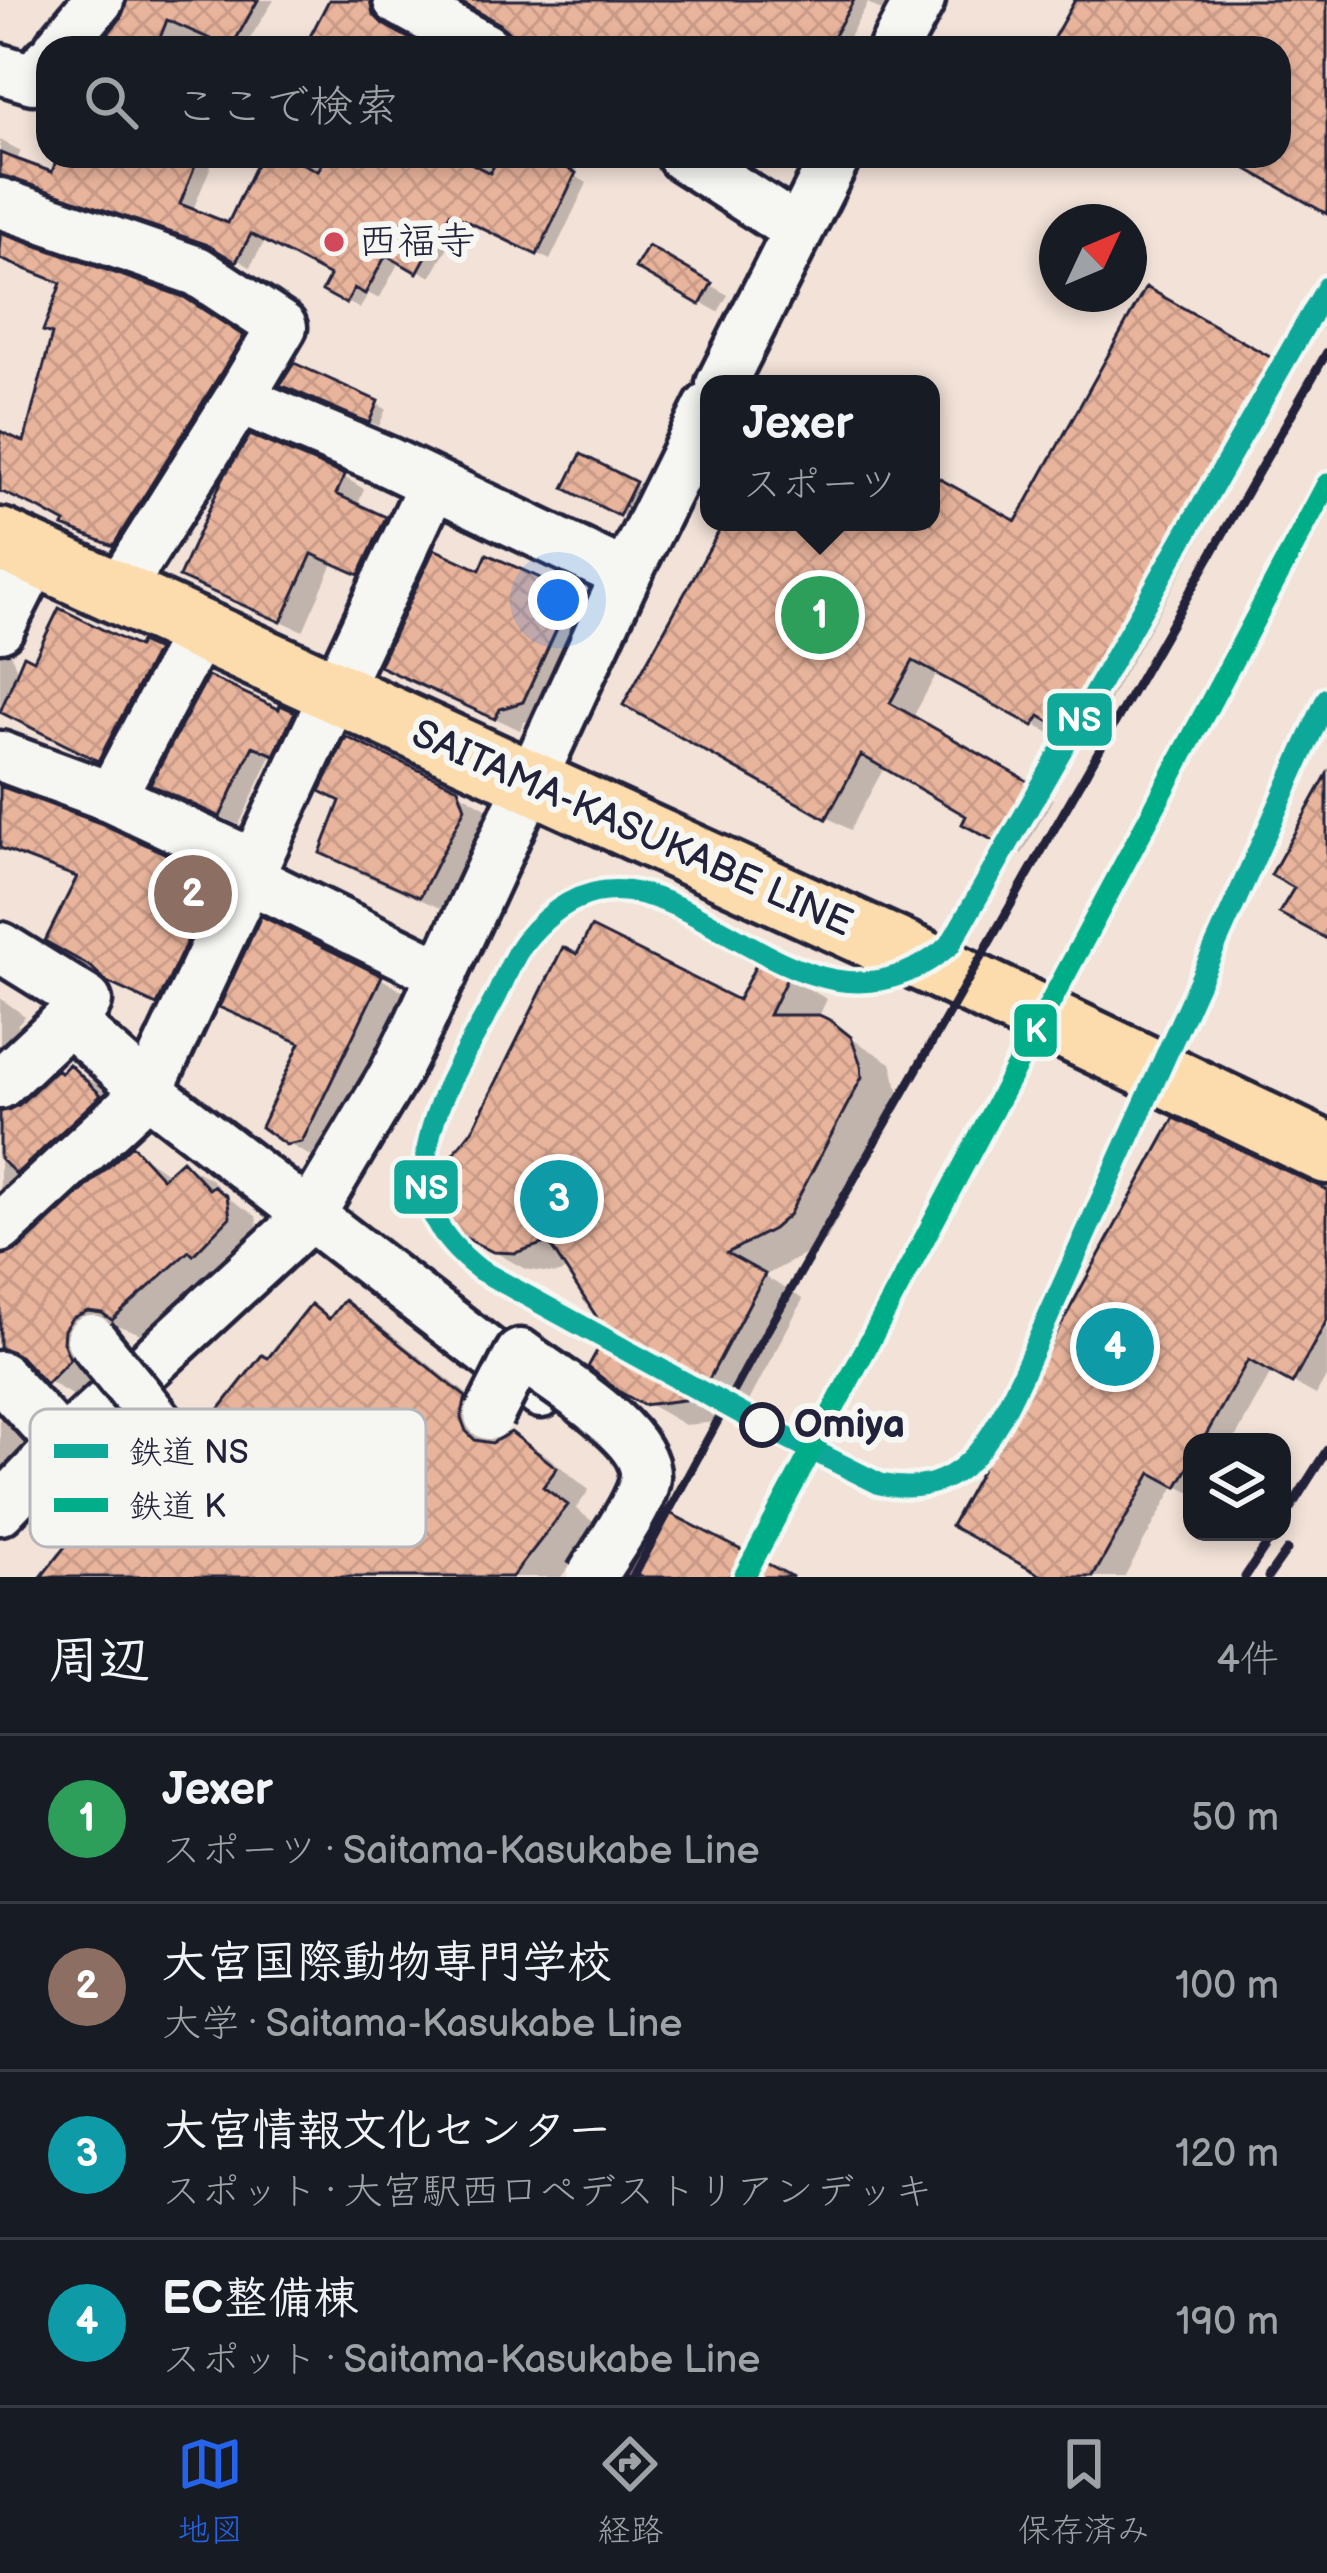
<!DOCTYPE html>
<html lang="ja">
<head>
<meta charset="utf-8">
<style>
  :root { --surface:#171b24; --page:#242831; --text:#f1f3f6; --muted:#9ea1a6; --line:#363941; --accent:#2563eb }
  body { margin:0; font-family:"Balsamiq Sans","Klee One",sans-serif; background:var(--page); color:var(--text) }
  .controls { position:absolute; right:36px; bottom:36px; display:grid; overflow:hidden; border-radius:24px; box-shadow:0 6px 18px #0003 }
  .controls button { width:108px; height:108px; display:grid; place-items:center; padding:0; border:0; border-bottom:3px solid var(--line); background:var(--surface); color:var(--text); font:60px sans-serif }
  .compass { position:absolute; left:1039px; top:204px; width:108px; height:108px; border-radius:50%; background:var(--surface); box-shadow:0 6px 18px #0003; rotate:46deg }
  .you { position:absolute; left:558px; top:600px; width:42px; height:42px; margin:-30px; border:9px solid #fff; border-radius:50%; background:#1a73e8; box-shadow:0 0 0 18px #1a73e833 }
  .badge { display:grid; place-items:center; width:78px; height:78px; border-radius:50%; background:var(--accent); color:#fff; font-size:39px; font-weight:700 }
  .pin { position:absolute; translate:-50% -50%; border:6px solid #fff; box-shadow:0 3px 12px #0006 }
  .popup { position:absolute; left:700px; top:375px; width:240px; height:156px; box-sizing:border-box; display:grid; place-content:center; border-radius:24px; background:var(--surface); filter:drop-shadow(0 3px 9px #0005); font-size:39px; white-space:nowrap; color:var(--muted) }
  .popup b { font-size:45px; color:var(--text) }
  .popup::after { content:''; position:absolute; left:50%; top:100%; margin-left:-24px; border:24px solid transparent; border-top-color:var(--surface) }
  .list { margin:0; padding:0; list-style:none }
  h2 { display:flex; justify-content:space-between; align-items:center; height:156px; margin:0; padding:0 48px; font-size:51px }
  h2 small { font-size:39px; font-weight:400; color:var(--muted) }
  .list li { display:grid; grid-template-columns:78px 1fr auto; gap:36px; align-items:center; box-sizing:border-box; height:168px; padding:0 48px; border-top:3px solid var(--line) }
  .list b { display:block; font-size:45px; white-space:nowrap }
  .list p { margin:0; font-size:39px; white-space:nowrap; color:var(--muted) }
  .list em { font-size:39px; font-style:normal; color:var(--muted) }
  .icon { flex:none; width:66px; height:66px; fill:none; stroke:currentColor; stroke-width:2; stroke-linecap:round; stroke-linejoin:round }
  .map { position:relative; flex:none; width:1327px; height:1577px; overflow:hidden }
  .search { position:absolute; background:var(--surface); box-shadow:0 6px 18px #0003; left:36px; right:36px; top:36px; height:132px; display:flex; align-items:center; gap:30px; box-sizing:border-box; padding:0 42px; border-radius:36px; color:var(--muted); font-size:45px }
  .sheet { height:828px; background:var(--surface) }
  nav { display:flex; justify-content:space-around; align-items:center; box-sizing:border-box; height:168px; border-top:3px solid var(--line); background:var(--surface); font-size:33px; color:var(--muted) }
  nav a { display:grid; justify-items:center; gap:6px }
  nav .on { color:var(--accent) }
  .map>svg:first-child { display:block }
  .shadow { fill:#0003 }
  .building { fill:url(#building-cross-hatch); stroke:#22223b; stroke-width:3 }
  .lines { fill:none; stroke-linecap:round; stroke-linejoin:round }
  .minor-casing { stroke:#22223b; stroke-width:57 }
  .major-casing { stroke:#22223b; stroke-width:69 }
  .minor { stroke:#f6f6f2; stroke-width:48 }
  .major { stroke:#fcdcac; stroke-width:60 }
  .rail { stroke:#22223b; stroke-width:9 }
  .minor-bridge-casing { stroke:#22223b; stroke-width:57; stroke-linecap:butt }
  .minor-bridge { stroke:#f6f6f2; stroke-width:48 }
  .rail-1-casing { stroke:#f6f6f2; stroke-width:30 }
  .rail-2-casing { stroke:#f6f6f2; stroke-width:30 }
  .rail-1 { stroke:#10a899; stroke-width:21 }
  .rail-2 { stroke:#02ad89; stroke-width:21 }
  .poi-dot { fill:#d1495b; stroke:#f6f6f2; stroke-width:4.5 }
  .stop-dot { fill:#f6f6f2; stroke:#22223b; stroke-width:6 }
  .labels { text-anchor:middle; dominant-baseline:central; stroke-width:12; stroke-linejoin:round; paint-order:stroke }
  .poi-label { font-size:39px; fill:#22223b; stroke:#f6f6f2; text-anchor:start }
  .street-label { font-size:39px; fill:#22223b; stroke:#f6f6f2 }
  .stop-label { font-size:39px; font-weight:bold; fill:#22223b; stroke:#f6f6f2; text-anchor:start }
  .key { fill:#f6f6f2; stroke:#b6b6bb; stroke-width:3 }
  .key-label { font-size:33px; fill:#22223b }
  .line-badge { stroke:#f6f6f2; stroke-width:4.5 }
  .badge-label { font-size:33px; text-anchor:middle; font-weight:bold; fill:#fff }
</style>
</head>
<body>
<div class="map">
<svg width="1327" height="1577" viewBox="0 0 1327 1577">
  <defs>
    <pattern id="building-cross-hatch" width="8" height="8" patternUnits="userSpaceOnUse" patternTransform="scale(3)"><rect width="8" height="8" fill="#e9b49c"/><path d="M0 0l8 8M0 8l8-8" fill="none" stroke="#c89a87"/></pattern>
  </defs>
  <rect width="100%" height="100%" fill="#f2e2d8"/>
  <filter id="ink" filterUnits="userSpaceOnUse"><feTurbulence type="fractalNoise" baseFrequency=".00833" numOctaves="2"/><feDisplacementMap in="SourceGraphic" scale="24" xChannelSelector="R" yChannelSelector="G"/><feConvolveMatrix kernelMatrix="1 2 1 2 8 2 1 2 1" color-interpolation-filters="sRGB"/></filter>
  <g filter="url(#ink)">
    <!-- shadow -->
    <path class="shadow" d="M 130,0 L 274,0 L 244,48 L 99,48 L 124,19 Z
      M 327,0 L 384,0 L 385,24 L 420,48 L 308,48 L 331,3 Z
      M 463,0 L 899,0 L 889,15 L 868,3 L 843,48 L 520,48 L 501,21 Z
      M 0,140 L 21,151 L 16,162 L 54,176 L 61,156 L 215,156 L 192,212 L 230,227 L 263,156 L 585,156 L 574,175 L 587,183 L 550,260 L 464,218 L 431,277 L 400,260 L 379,299 L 368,293 L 360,309 L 326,290 L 334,275 L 266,239 L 250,267 L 220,249 L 25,182 L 10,181 L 0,185 Z
      M 0,236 L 198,308 L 255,345 L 127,551 L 80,532 L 69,521 L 0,491 L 0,434 L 26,446 L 55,334 L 63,282 L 0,260 Z
      M 649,250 L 728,295 L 718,312 L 639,267 Z
      M 1147,292 L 1293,374 L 1087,740 L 1064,727 L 1057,737 L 938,671 L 912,719 L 1053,799 L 1022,854 L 966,822 L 970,815 L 885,766 L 850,830 L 627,704 L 728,522 L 931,522 L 931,477 L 1017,525 Z
      M 293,390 L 377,404 L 386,409 L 379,426 Z
      M 582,458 L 646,491 L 631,520 L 568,487 Z
      M 344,477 L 364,489 L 357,507 L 405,531 L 381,584 L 333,563 L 303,631 L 183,576 Z
      M 482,574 L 558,590 L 582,603 L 576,615 L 589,623 L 547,715 L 524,722 L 520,730 L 383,665 Z
      M 0,588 L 13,638 L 11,654 L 18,674 L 35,664 L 139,651 L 155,652 L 197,676 L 141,782 L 0,708 Z
      M 280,713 L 293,714 L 311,725 L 293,763 L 272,754 L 239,825 L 172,793 Z
      M 0,790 L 234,892 L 177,1013 L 129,991 L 79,879 L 0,849 Z
      M 457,791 L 491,811 L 454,914 L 357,872 L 323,852 Z
      M 760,963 L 827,999 L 818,1018 L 891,1063 L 901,1101 L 828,1237 L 813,1250 L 764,1276 L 803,1299 L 739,1420 L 685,1425 L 645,1402 L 610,1333 L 570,1269 L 556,1274 L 525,1269 L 484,1246 L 739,1004 Z
      M 380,978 L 404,992 L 326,1154 L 312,1157 L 287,1143 Z
      M 0,998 L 25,1016 L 17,1025 L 45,1046 L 2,1092 L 4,1114 L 69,1068 L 99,1085 L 128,1114 L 0,1215 Z
      M 132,1149 L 170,1175 L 182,1163 L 212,1180 L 228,1198 L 256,1216 L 259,1234 L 224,1269 L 219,1266 L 144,1335 L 119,1326 L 102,1334 L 98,1376 L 77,1398 L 48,1381 L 29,1364 L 9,1372 L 38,1447 L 0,1478 L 0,1258 L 21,1251 Z
      M 1327,1197 L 1327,1375 L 1316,1395 L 1272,1371 L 1233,1442 L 1192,1442 L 1192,1493 L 1176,1484 L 1124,1577 L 1049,1577 Z
      M 344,1304 L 378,1324 L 499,1419 L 496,1444 L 511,1435 L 546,1455 L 589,1490 L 576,1509 L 600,1527 L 561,1577 L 44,1577 L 124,1477 L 156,1495 L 205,1478 L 268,1362 L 312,1308 L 332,1320 Z"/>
    <!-- building -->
    <path class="building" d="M 127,0 L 258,0 L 231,48 L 167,20 L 156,48 L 96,48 L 121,18 Z
      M 329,0 L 370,0 L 373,14 L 383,24 L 426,48 L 304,48 Z
      M 457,0 L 854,0 L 827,48 L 514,48 L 510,34 L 500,24 Z
      M 1075,0 L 1327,0 L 1327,214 L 1224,156 L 1279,156 L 1279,48 L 1048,48 Z
      M 0,153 L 52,172 L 58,156 L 199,156 L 180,204 L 228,223 L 260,156 L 286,156 L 318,171 L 326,156 L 457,156 L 490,173 L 499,156 L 568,156 L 563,166 L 576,173 L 537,255 L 450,213 L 417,273 L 386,255 L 365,294 L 354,288 L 346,304 L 322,291 L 330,276 L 251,234 L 236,262 L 206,244 L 0,175 Z
      M 0,233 L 184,297 L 244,336 L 113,546 L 63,526 L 65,523 L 40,509 L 0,491 L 0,431 L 24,442 L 52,334 L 43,331 L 61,283 L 0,259 Z
      M 648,246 L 712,283 L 700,305 L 635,268 Z
      M 1146,287 L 1272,358 L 1063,730 L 1040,716 L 1033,726 L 913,661 L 890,703 L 1031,783 L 998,843 L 962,824 L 966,816 L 861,755 L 826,819 L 623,705 L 724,522 L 931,522 L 931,474 L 1016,521 Z
      M 294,363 L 378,401 L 369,423 L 280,385 Z
      M 250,435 L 345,475 L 336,494 L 386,517 L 359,575 L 312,554 L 281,622 L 179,577 L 223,478 Z
      M 581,454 L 636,482 L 619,516 L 564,488 Z
      M 434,549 L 480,570 L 487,554 L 560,587 L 553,601 L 567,607 L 523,702 L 500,709 L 495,719 L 379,666 Z
      M 59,608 L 138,647 L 140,642 L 157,650 L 98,761 L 0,712 L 24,655 L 34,660 Z
      M 208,676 L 279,709 L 280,705 L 295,712 L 274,755 L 253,746 L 220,817 L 150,784 Z
      M 346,737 L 458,788 L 465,808 L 420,897 L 320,853 L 340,801 L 320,791 Z
      M 1327,774 L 1327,939 L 1279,913 L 1294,888 L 1271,875 Z
      M 0,786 L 100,823 L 217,878 L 157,1005 L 107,982 L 91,967 L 45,941 L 77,877 L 0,848 Z
      M 261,916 L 382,976 L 302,1142 L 286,1145 L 261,1127 L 300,1043 L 219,1007 Z
      M 591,927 L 738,1000 L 759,959 L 789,974 L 769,1015 L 819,1015 L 830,1020 L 851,1037 L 861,1065 L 862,1077 L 789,1215 L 773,1229 L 727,1253 L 765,1274 L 699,1398 L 643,1405 L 620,1392 L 588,1367 L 607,1333 L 548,1242 L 515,1253 L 493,1252 L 464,1237 L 452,1225 L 445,1209 L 450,1158 L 473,1129 L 563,947 L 577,954 Z
      M 69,1064 L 101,1095 L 16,1174 L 0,1158 L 0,1112 L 19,1105 L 57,1069 L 61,1073 Z
      M 1174,1118 L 1327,1190 L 1327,1320 L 1292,1384 L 1248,1360 L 1202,1442 L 1192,1442 L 1192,1461 L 1177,1487 L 1151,1473 L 1093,1577 L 1044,1577 L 951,1526 Z
      M 132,1145 L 162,1178 L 182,1160 L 209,1189 L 213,1186 L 227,1196 L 230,1217 L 193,1255 L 189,1251 L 112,1320 L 102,1313 L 88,1311 L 72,1318 L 64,1330 L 63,1342 L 70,1359 L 46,1384 L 20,1356 L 0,1348 L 0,1256 L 19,1249 Z
      M 344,1300 L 466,1397 L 461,1418 L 466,1431 L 475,1440 L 492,1443 L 511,1432 L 557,1468 L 543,1487 L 568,1505 L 512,1577 L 41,1577 L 123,1473 L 152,1496 L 167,1476 L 187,1482 L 203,1475 L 211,1463 L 212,1451 L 202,1431 L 262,1355 L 268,1358 L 311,1304 L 329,1319 Z
      M 664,1510 L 793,1577 L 625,1577 Z"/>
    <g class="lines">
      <!-- minor casing -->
      <g class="minor-casing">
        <path id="minor" d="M 398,0 L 485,48
          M 59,48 L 99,0
          M 894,48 L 920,0
          M 0,69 L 33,79 L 48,61
          M 682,156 L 797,230
          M 0,203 L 197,271 L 282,327 L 239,399 L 386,461 L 626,575
          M 721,384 L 836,156
          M 433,484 L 148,1091 L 541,1393
          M 117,593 L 239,399
          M 0,627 L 36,556
          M 0,756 L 111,797 L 256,865
          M 111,797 L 199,631
          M 250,879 L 443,974
          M 0,947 L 87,1001 L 68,1020 L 148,1091 L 0,1228
          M 0,1084 L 68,1020
          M 0,1376 L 63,1444
          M 0,1510 L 63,1444 L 309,1217 L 393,1076 L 419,1024 L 626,575 L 709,407"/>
      </g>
      <!-- major casing -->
      <g class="major-casing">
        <path id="major" d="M 0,539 L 952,974 L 1327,1153"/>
      </g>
      <!-- minor -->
      <use href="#minor" class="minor"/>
      <!-- major -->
      <use href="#major" class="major"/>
      <!-- rail -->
      <path class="rail" d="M 1282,1521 L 1327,1450
        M 633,1577 L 755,1352 L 1327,352
        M 1245,1577 L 1275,1532
        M 1268,1577 L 1287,1550"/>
      <!-- minor-bridge casing -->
      <g class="minor-bridge-casing">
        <path id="minor-bridge" d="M 91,1339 L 184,1454
          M 489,1415 L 520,1354 C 552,1378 648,1434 645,1477 C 643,1503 605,1553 591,1577"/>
      </g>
      <!-- minor-bridge -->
      <use href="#minor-bridge" class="minor-bridge"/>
      <!-- rail-1 casing -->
      <g class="rail-1-casing">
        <path id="rail-1" d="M 1327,287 L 950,945 C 786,1084 661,775 525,941 C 513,956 505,979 496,997 C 472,1043 437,1093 428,1145 C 417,1201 437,1237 480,1270 L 766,1427 L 880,1484 C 964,1502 993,1436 1023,1373 L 1327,698"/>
      </g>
      <!-- rail-2 casing -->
      <g class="rail-2-casing">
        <path id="rail-2" d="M 744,1577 L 1327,484"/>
      </g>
      <!-- rail-1 -->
      <use href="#rail-1" class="rail-1"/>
      <!-- rail-2 -->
      <use href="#rail-2" class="rail-2"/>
    </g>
  </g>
  <!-- markers -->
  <circle class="poi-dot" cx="334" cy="242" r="12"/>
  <circle class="stop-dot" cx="762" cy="1425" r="20"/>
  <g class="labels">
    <!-- poi labels -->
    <g class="poi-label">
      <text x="358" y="242">西福寺</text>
    </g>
    <!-- street labels -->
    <g class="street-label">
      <text transform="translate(632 829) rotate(24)">SAITAMA-KASUKABE LINE</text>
    </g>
    <!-- stop labels -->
    <g class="stop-label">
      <text x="794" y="1425">Omiya</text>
    </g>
  </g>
  <!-- legend -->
  <rect x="30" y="1409" width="396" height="138" rx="18" class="key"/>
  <rect x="54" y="1444" width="54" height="14" fill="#10a899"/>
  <rect x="54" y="1498" width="54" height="14" fill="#02ad89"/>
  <g class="key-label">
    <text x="129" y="1463">鉄道 NS</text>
    <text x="129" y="1517">鉄道 K</text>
  </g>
  <g class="line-badge">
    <rect x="1045" y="691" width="69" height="57" rx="12" fill="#10a899"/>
    <rect x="1012" y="1002" width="47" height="57" rx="12" fill="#02ad89"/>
    <rect x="392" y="1158" width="68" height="58" rx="12" fill="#10a899"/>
  </g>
  <g class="badge-label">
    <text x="1079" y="731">NS</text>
    <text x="1036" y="1042">K</text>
    <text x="426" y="1199">NS</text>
  </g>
</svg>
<div class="controls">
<button><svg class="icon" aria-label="layers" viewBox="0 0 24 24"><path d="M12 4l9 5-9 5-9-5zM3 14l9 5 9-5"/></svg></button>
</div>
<svg class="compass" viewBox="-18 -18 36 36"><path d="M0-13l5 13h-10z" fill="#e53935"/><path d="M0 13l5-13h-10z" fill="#9ea1a6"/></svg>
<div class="you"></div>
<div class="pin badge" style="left:820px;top:615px;background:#2e9e5b">1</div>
<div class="popup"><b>Jexer</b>スポーツ</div>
<div class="pin badge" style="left:193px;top:894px;background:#8d6e63">2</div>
<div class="pin badge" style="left:559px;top:1199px;background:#0f9aa8">3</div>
<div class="pin badge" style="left:1115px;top:1347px;background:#0f9aa8">4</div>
<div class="search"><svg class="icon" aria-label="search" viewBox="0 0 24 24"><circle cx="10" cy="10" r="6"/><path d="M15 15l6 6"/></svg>ここで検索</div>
</div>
<section class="sheet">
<h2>周辺<small>4件</small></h2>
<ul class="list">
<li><span class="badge" style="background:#2e9e5b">1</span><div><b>Jexer</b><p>スポーツ · Saitama-Kasukabe Line</p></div><em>50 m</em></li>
<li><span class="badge" style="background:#8d6e63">2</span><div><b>大宮国際動物専門学校</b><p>大学 · Saitama-Kasukabe Line</p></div><em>100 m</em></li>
<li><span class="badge" style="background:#0f9aa8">3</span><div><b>大宮情報文化センター</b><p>スポット · 大宮駅西口ペデストリアンデッキ</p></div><em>120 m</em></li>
<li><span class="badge" style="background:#0f9aa8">4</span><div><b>EC整備棟</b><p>スポット · Saitama-Kasukabe Line</p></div><em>190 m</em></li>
</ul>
</section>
<nav>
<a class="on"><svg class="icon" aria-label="map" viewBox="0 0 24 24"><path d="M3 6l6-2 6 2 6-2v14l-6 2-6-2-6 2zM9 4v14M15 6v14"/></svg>地図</a>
<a><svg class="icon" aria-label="directions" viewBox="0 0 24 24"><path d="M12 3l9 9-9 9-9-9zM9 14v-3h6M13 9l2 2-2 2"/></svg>経路</a>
<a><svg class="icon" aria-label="saved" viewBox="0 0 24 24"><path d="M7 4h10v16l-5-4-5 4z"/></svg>保存済み</a>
</nav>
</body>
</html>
